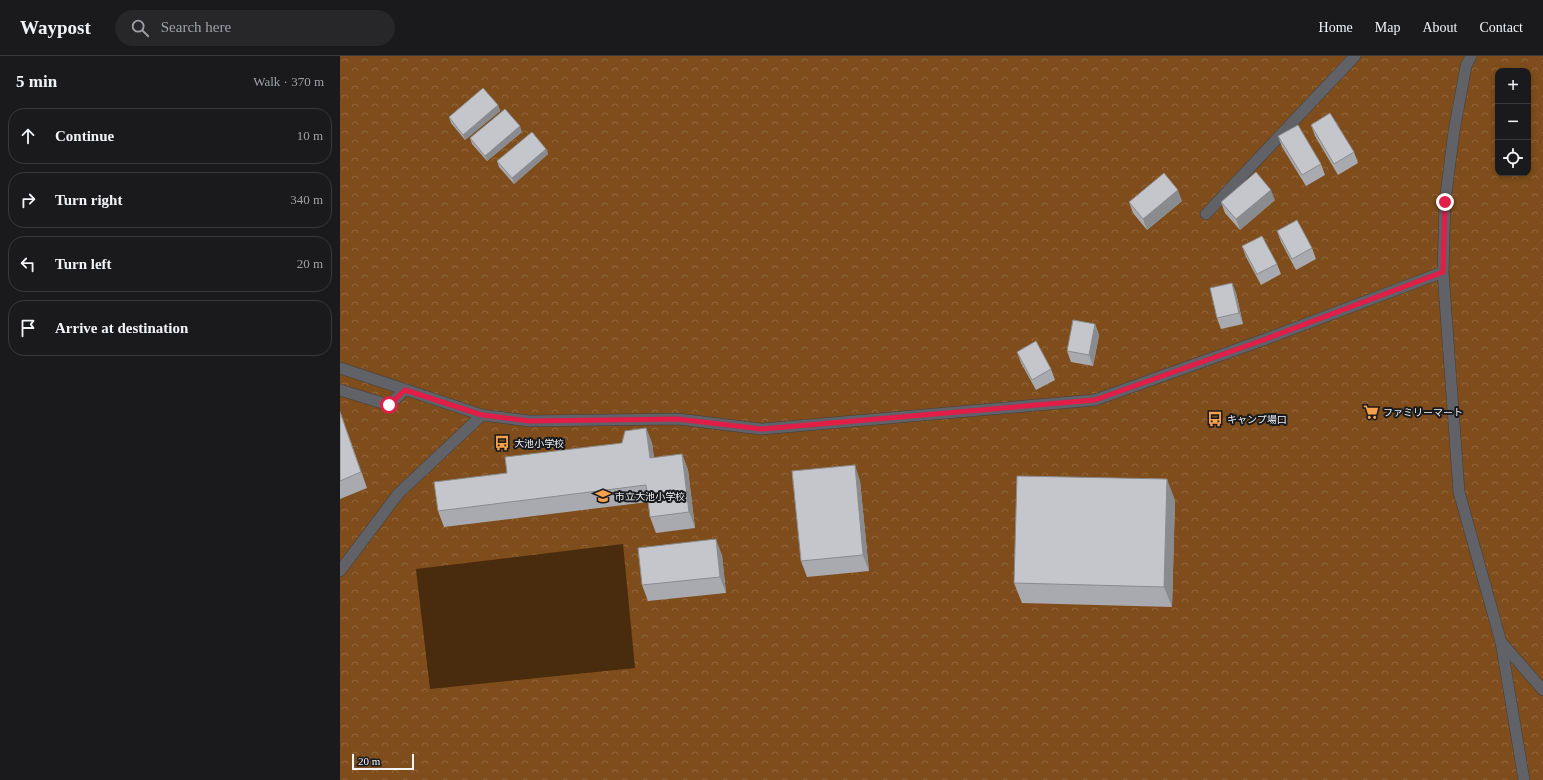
<!DOCTYPE html>
<html lang="en">
<head>
<meta charset="utf-8">
<style>
  :root { --surface:#1a1a1d; --page:#27272a; --text:#f1f3f6; --muted:#9fa1a4; --line:#38383b }
  body { margin:0; font-family:"Times New Roman","Noto Sans JP",serif; background:var(--page); color:var(--text) }
  .controls { position:absolute; right:12px; top:12px; display:grid; overflow:hidden; border-radius:8px; box-shadow:0 2px 6px #0003 }
  .controls button { width:36px; height:36px; display:grid; place-items:center; padding:0; border:0; border-bottom:1px solid var(--line); background:var(--surface); color:var(--text); font:20px sans-serif }
  .scale { position:absolute; left:12px; bottom:10px; width:62px; box-sizing:border-box; padding-left:4px; border:2px solid #f3f4f6; border-top:0; font-size:11px; line-height:14px; white-space:nowrap; color:#f3f4f6; -webkit-text-stroke:3px #181a1d; paint-order:stroke }
  .stop { position:absolute; width:12px; height:12px; margin:-9px; border:3px solid #e11d48; border-radius:50%; background:#fff }
  .stop.end { background:#e11d48; border-color:#fff; box-shadow:0 1px 4px #0008 }
  .list { margin:0; padding:0; list-style:none }
  h2 { display:flex; justify-content:space-between; align-items:center; height:52px; margin:0; padding:0 16px; font-size:17px }
  h2 small { font-size:13px; font-weight:400; color:var(--muted) }
  .list li { display:grid; grid-template-columns:26px 1fr auto; gap:12px; align-items:center; box-sizing:border-box; height:56px; margin:0 8px 8px; padding:0 8px; border:1px solid var(--line); border-radius:16px }
  .list b { display:block; font-size:15px; white-space:nowrap }
  .list em { font-size:13px; font-style:normal; color:var(--muted) }
  .icon { flex:none; width:22px; height:22px; fill:none; stroke:currentColor; stroke-width:2; stroke-linecap:round; stroke-linejoin:round }
  .map { position:relative; flex:none; width:1203px; height:724px; overflow:hidden }
  header { display:flex; align-items:center; gap:24px; box-sizing:border-box; height:56px; padding:0 20px; background:var(--surface); border-bottom:1px solid var(--line) }
  header strong { font-size:19px }
  nav { display:flex; gap:22px; margin-inline-start:auto; font-size:14px }
  .search { width:280px; height:36px; background:var(--page); display:flex; align-items:center; gap:10px; box-sizing:border-box; padding:0 14px; border-radius:22px; color:var(--muted); font-size:15px }
  main { display:flex }
  aside { flex:1; background:var(--surface) }
  .map>svg:first-child { display:block }
  .forest { fill:url(#forest-crowns); fill-rule:evenodd }
  .garden { fill:#492b0d }
  .lines { fill:none; stroke-linecap:round; stroke-linejoin:round }
  .minor-casing { stroke:#3e3f43; stroke-width:12 }
  .tertiary-casing { stroke:#3e3f43; stroke-width:12 }
  .minor { stroke:#606267; stroke-width:11 }
  .tertiary { stroke:#606267; stroke-width:11 }
  .wall { fill:#a9aaaf }
  .shaded-wall { fill:#898b8e }
  .building { fill:#c4c6cb; stroke:#898b8e }
  .route { stroke:#e11d48; stroke-width:5 }
  .labels { text-anchor:middle; dominant-baseline:central; stroke-width:4; stroke-linejoin:round; paint-order:stroke }
  .poi-label { font-size:10px; fill:#f3f4f6; stroke:#181a1d; text-anchor:start }
</style>
</head>
<body>
<header>
<strong>Waypost</strong>
<div class="search"><svg class="icon" aria-label="search" viewBox="0 0 24 24"><circle cx="10" cy="10" r="6"/><path d="M15 15l6 6"/></svg>Search here</div>
<nav><a>Home</a><a>Map</a><a>About</a><a>Contact</a></nav>
</header>
<main>
<aside>
<h2>5 min<small>Walk · 370 m</small></h2>
<ul class="list">
<li><svg class="icon" aria-label="ahead" viewBox="0 0 24 24"><path d="M12 20V5M6 11l6-6 6 6"/></svg><div><b>Continue</b></div><em>10 m</em></li>
<li><svg class="icon" aria-label="right" viewBox="0 0 24 24"><path d="M7 20v-9h11M14 6l5 5-5 5"/></svg><div><b>Turn right</b></div><em>340 m</em></li>
<li><svg class="icon" aria-label="left" viewBox="0 0 24 24"><path d="M17 20v-9H6M10 6l-5 5 5 5"/></svg><div><b>Turn left</b></div><em>20 m</em></li>
<li><svg class="icon" aria-label="arrive" viewBox="0 0 24 24"><path d="M6 21V4h12l-3 4 3 4H6"/></svg><div><b>Arrive at destination</b></div></li>
</ul>
</aside>
<div class="map">
<svg width="1203" height="724" viewBox="0 0 1203 724">
  <defs>
    <pattern id="forest-crowns" width="20" height="18" patternUnits="userSpaceOnUse"><rect width="20" height="18" fill="#7e4d1b"/><path d="M2 6a3 3 0 1 1 6 0M12 15a3 3 0 1 1 6 0" fill="none" stroke="#91673d"/></pattern>
  </defs>
  <rect width="100%" height="100%" fill="#222327"/>
  <!-- forest -->
  <path class="forest" d="M 0,0 L 1203,0 L 1203,724 L 0,724 ZM 1158,15 L 1188,15 L 1188,117 L 1158,117 Z"/>
  <!-- garden -->
  <path class="garden" d="M 283,488 L 295,612 L 90,633 L 76,513 Z"/>
  <g class="lines">
    <!-- minor casing -->
    <g class="minor-casing">
      <path id="minor" d="M 866,158 L 1015,0
        M 0,334 L 49,349 L 65,334
        M 0,515 L 58,438 L 142,359
        M 1161,586 L 1203,634"/>
    </g>
    <!-- tertiary casing -->
    <g class="tertiary-casing">
      <path id="tertiary" d="M 1131,0 L 1126,10 L 1114,75 L 1105,146 L 1103,216 L 1119,436 L 1161,586 L 1184,724
        M 0,312 L 142,359 L 189,365 L 338,363 L 421,373 L 755,344 L 923,284 L 1103,216"/>
    </g>
    <!-- minor -->
    <use href="#minor" class="minor"/>
    <!-- tertiary -->
    <use href="#tertiary" class="tertiary"/>
  </g>
  <!-- wall -->
  <path class="wall" d="M 158,49 L 160,55 L 125,84 L 111,67 L 109,61 Z
    M 971,69 L 1014,96 L 1018,107 L 998,119 L 975,80 Z
    M 182,76 L 147,105 L 132,88 L 130,82 Z
    M 938,80 L 981,108 L 985,119 L 966,130 L 942,91 Z
    M 206,93 L 208,98 L 174,128 L 159,111 L 157,105 Z
    M 935,144 L 900,174 L 885,157 L 881,146 Z
    M 842,145 L 807,174 L 793,157 L 789,146 Z
    M 937,175 L 972,192 L 976,203 L 956,214 L 941,186 Z
    M 902,190 L 937,208 L 941,218 L 921,229 L 906,201 Z
    M 892,227 L 896,237 L 903,268 L 881,273 L 877,262 Z
    M 755,268 L 759,279 L 753,310 L 731,306 L 727,295 Z
    M 677,296 L 711,313 L 715,324 L 696,334 L 681,307 Z
    M 0,355 L 27,432 L 0,443 Z
    M 306,372 L 312,387 L 314,402 L 342,398 L 348,414 L 355,472 L 316,477 L 310,461 L 308,446 L 104,471 L 98,455 L 167,417 L 282,387 Z
    M 520,425 L 529,515 L 467,521 L 461,505 Z
    M 835,444 L 832,551 L 682,547 L 674,527 Z
    M 382,499 L 386,537 L 308,545 L 302,529 Z"/>
  <!-- shaded-wall -->
  <path class="shaded-wall" d="M 158,49 L 160,55 L 125,84 L 123,79 Z
    M 180,70 L 182,76 L 147,105 L 145,100 Z
    M 206,93 L 208,98 L 174,128 L 172,122 Z
    M 838,134 L 842,145 L 807,174 L 803,163 Z
    M 931,134 L 935,144 L 900,174 L 896,163 Z
    M 892,227 L 896,237 L 903,268 L 899,257 Z
    M 755,268 L 759,279 L 753,310 L 749,299 Z
    M 306,372 L 312,387 L 316,418 L 310,402 Z
    M 342,398 L 348,414 L 355,472 L 349,456 Z
    M 515,409 L 520,425 L 529,515 L 523,499 Z
    M 827,423 L 835,444 L 832,551 L 824,531 Z
    M 376,483 L 382,499 L 386,537 L 380,521 Z"/>
  <!-- building -->
  <path class="building" d="M 143,32 L 158,49 L 123,79 L 109,61 Z
    M 165,53 L 180,70 L 145,100 L 130,82 Z
    M 990,57 L 1014,96 L 994,108 L 971,69 Z
    M 958,69 L 981,108 L 962,119 L 938,80 Z
    M 192,76 L 206,93 L 172,122 L 157,105 Z
    M 916,116 L 931,134 L 896,163 L 881,146 Z
    M 824,117 L 838,134 L 803,163 L 789,146 Z
    M 957,164 L 972,192 L 952,203 L 937,175 Z
    M 922,180 L 937,208 L 917,218 L 902,190 Z
    M 892,227 L 899,257 L 877,262 L 870,232 Z
    M 733,264 L 755,268 L 749,299 L 727,295 Z
    M 696,285 L 711,313 L 692,324 L 677,296 Z
    M 0,356 L 21,416 L 0,425 Z
    M 306,372 L 310,402 L 342,398 L 349,456 L 310,461 L 306,429 L 98,455 L 94,426 L 167,417 L 165,401 L 282,387 L 285,375 Z
    M 515,409 L 523,499 L 461,505 L 452,415 Z
    M 677,420 L 827,423 L 824,531 L 674,527 Z
    M 376,483 L 380,521 L 302,529 L 298,492 Z"/>
  <g class="lines">
    <!-- route -->
    <path class="route" d="M 49,349 L 65,334 L 142,359 L 189,365 L 338,363 L 421,373 L 755,344 L 923,284 L 1103,216 L 1105,146"/>
  </g>
  <!-- icons -->
  <defs>
    <g id="supermarket-bare" transform="scale(1.2)"><path d="M-6-5.5h2.5l.6 2H6L4.5 2H-2.5L-4.4-4H-6ZM-1.5 3.2a1.3 1.3 0 1 0 .1 0ZM3 3.2a1.3 1.3 0 1 0 .1 0Z" fill="#f8a14a" stroke="#181a1d" stroke-width="2.5" paint-order="stroke"/></g>
    <g id="bus-bare" transform="scale(1.2)"><path d="M-5-6H5V4H4V6H2V4H-2V6H-4V4H-5ZM-3.5-4V0h7V-4ZM-3.5 1.2v1.5H-2V1.2ZM2 1.2v1.5H3.5V1.2Z" fill="#f8a14a" stroke="#181a1d" stroke-width="2.5" paint-order="stroke"/></g>
    <g id="school-bare" transform="scale(1.2)"><path d="M0-5L7-2L0 1L-7-2ZM-4 1L0 2.5L4 1V4Q0 6-4 4Z" fill="#f8a14a" stroke="#181a1d" stroke-width="2.5" paint-order="stroke"/></g>
  </defs>
  <g fill-rule="evenodd">
    <use href="#supermarket-bare" x="1031" y="356"/>
    <use href="#bus-bare" x="875" y="363"/>
    <use href="#bus-bare" x="162" y="387"/>
    <use href="#school-bare" x="263" y="440"/>
  </g>
  <g class="labels">
    <!-- poi labels -->
    <g class="poi-label">
      <text x="1043" y="356">ファミリーマート</text>
      <text x="887" y="363">キャンプ場口</text>
      <text x="174" y="387">大池小学校</text>
      <text x="275" y="440">市立大池小学校</text>
    </g>
  </g>
</svg>
<div class="controls">
<button>+</button>
<button>−</button>
<button><svg class="icon" aria-label="locate" viewBox="0 0 24 24"><circle cx="12" cy="12" r="6"/><path d="M12 2v4M12 18v4M2 12h4M18 12h4"/></svg></button>
</div>
<div class="scale">20 m</div>
<div class="stop" style="left:49px;top:349px"></div>
<div class="stop end" style="left:1105px;top:146px"></div>
</div>
</main>
</body>
</html>
